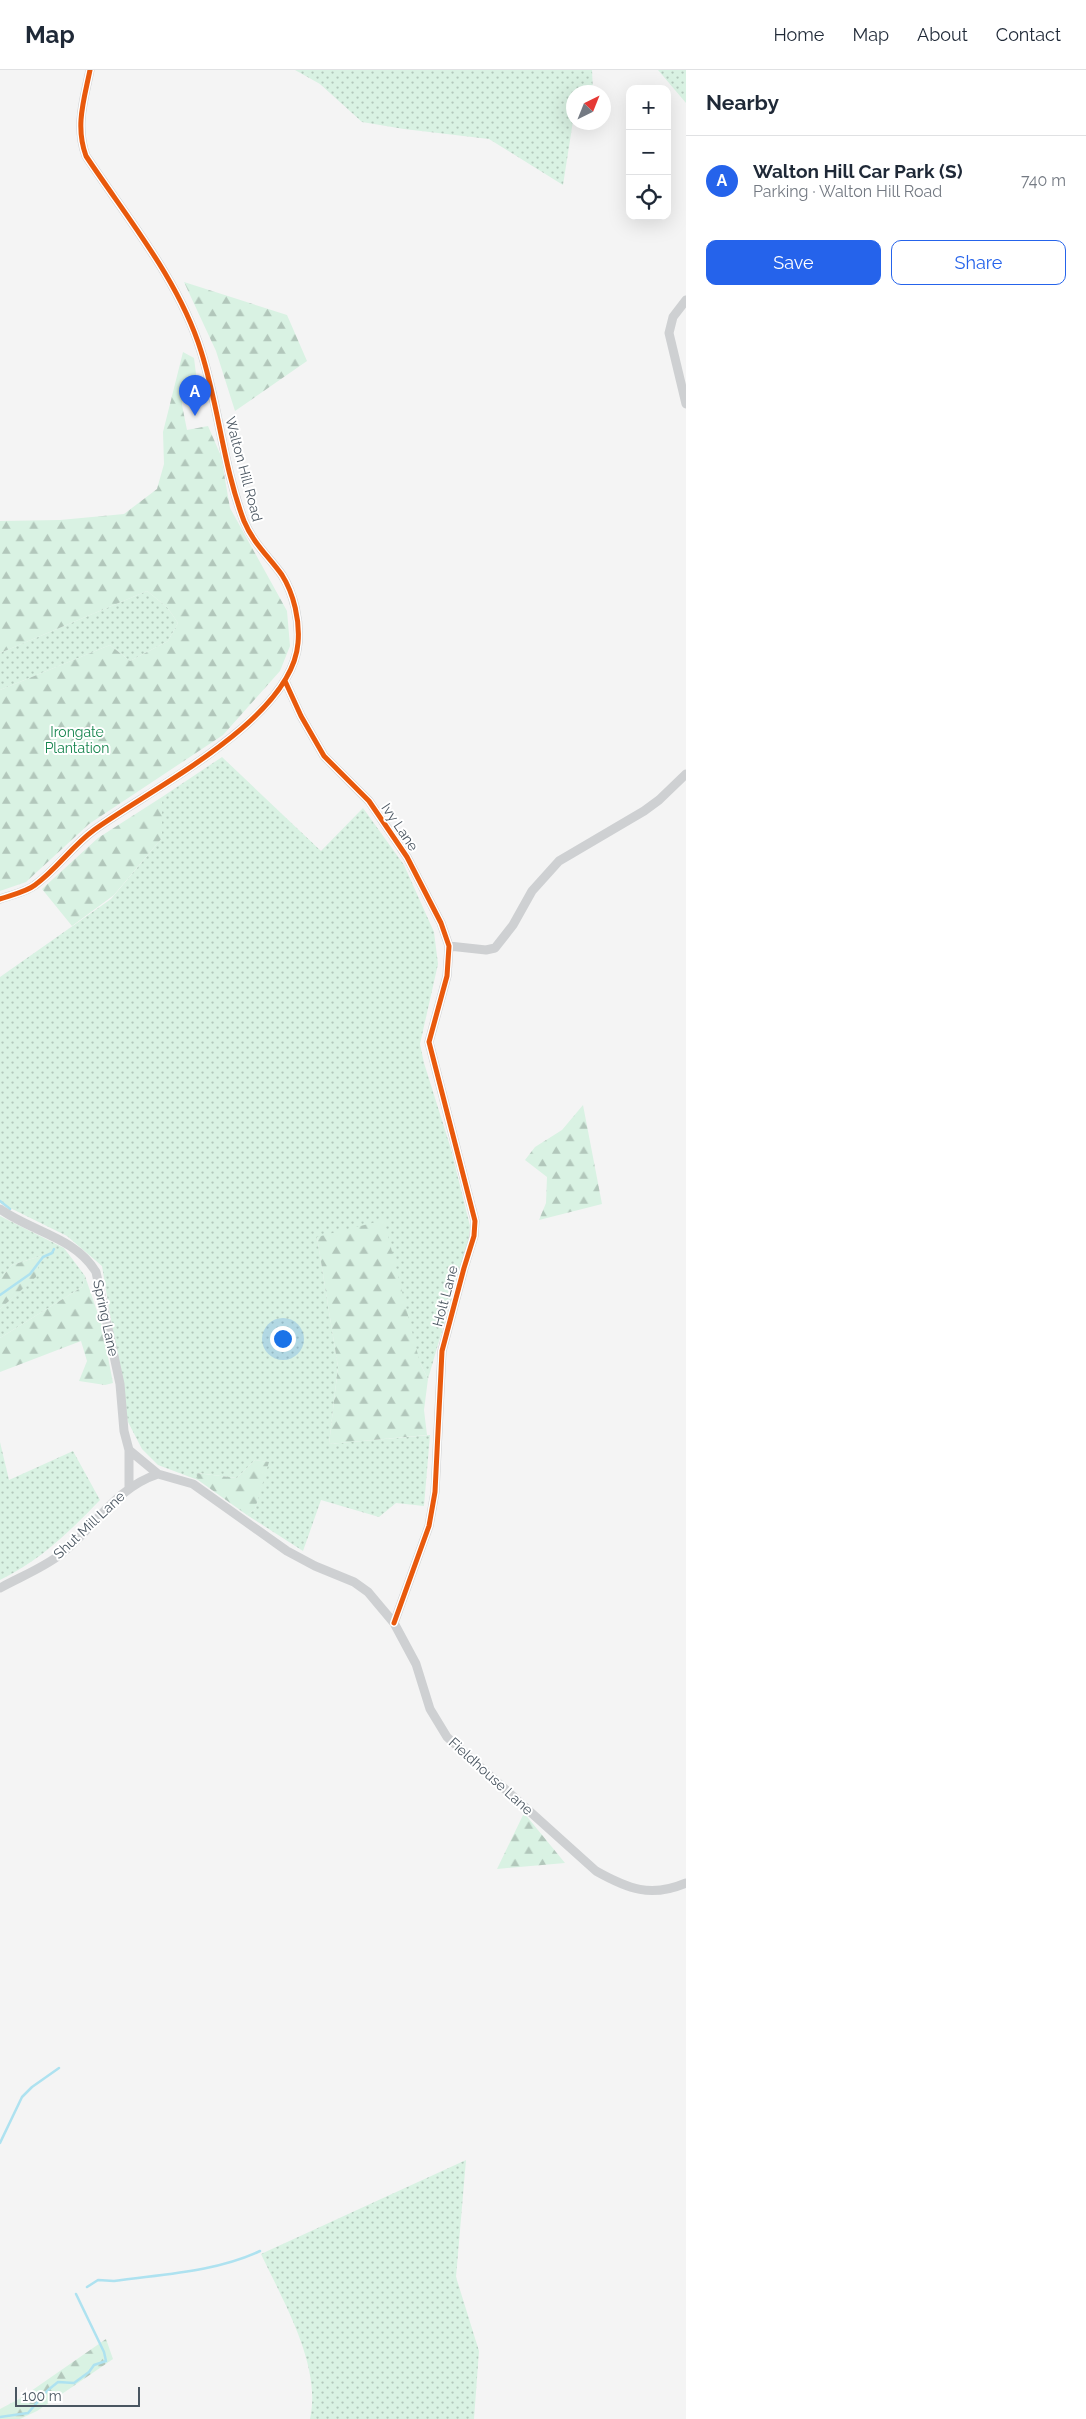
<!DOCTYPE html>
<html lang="en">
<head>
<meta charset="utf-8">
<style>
  :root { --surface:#fff; --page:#f6f6f7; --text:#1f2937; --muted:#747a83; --line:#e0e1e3; --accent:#2563eb }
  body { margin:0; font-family:Raleway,sans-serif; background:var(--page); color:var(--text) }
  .controls { position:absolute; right:15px; top:15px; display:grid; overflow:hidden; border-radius:10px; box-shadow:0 5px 20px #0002 }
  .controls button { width:45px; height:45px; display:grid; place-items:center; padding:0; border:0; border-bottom:1px solid var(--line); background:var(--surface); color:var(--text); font:25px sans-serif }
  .compass { position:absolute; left:566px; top:15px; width:45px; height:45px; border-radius:50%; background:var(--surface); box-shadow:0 5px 20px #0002; rotate:43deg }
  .scale { position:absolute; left:15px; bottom:12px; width:125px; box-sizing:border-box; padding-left:5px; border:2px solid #4a5661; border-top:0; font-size:14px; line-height:18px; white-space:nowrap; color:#4a5661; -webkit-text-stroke:4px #fff; paint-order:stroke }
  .you { position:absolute; left:282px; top:1268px; width:18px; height:18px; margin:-12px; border:4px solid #fff; border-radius:50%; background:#1a73e8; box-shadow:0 0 0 8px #1a73e833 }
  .badge { display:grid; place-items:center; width:32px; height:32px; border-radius:50%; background:var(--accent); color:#fff; font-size:16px; font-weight:700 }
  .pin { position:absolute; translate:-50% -41px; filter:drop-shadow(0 1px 2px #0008) }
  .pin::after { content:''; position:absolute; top:26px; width:18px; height:15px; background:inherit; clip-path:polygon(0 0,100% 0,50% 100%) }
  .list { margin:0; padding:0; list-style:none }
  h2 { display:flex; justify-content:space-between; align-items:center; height:65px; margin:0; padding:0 20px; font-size:21px }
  h2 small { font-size:16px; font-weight:400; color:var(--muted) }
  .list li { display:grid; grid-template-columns:32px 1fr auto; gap:15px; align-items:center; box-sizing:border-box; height:90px; padding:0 20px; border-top:1px solid var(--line) }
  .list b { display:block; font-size:19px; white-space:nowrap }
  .list p { margin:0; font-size:16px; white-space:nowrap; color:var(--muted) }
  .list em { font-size:16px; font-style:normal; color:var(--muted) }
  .actions { display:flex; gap:10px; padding:15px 20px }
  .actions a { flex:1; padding:11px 0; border:1px solid var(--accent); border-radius:10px; text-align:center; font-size:18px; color:var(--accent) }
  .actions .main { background:var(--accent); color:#fff }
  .icon { flex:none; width:28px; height:28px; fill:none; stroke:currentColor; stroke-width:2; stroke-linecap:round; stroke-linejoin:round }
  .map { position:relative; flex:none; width:686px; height:2349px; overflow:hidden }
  header { display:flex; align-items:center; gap:30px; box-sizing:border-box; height:70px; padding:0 25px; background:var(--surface); border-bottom:1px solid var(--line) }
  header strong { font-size:24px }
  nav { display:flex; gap:28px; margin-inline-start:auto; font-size:18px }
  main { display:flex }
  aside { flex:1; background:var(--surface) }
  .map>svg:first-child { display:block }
  .grass { fill:url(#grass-dots) }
  .forest { fill:url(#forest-firs) }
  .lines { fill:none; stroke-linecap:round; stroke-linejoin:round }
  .stream { stroke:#aee2f0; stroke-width:2.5 }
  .minor { stroke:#ced0d2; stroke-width:9 }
  .cycleway-casing { stroke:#fff; stroke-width:8 }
  .cycleway { stroke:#e8590c; stroke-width:5 }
  .labels { text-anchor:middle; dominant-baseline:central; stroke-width:4; stroke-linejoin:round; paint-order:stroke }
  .street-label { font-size:14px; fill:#4a5661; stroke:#fff }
  .park-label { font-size:14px; fill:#17864f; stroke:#fff }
</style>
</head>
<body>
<header>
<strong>Map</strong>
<nav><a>Home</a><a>Map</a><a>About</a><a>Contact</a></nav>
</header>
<main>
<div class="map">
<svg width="686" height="2349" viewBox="0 0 686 2349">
  <defs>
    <pattern id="grass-dots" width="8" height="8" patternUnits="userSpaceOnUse" patternTransform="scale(1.25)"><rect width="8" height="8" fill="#d9f2e3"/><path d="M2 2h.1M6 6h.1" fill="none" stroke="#b2c7bb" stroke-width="1.8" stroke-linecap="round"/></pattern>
    <pattern id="forest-firs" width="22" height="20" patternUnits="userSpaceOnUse" patternTransform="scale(1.25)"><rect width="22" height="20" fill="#d9f2e3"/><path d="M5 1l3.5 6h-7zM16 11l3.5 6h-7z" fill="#b2c7bb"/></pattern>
  </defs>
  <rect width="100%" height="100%" fill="#f4f4f4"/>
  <!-- grass -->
  <path class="grass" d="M 295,0 L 592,0 L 593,22 L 574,22 L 573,51 L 563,115 L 489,69 L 404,59 L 362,52 L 320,14 Z
    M 658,0 L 686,0 L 686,33 Z
    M 147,521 L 167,537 L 178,553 L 168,571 L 130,591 L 110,575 L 0,620 L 0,583 Z
    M 222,687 L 321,781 L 363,738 L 404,795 L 434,862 L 438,894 L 420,974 L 424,993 L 451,1079 L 470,1156 L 469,1168 L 428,1309 L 420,1293 L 317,1167 L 338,1297 L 329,1374 L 430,1365 L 424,1436 L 396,1433 L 379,1447 L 321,1430 L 303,1481 L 247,1445 L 255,1439 L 268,1392 L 255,1390 L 237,1408 L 197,1403 L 198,1410 L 158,1395 L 142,1379 L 128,1352 L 102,1196 L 67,1166 L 0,1133 L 0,907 L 111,829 L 162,768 L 162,727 Z
    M 0,1146 L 64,1178 L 85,1206 L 82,1217 L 0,1268 L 0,1239 L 35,1207 L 41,1186 L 12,1195 L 0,1209 Z
    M 0,1372 L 9,1410 L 73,1381 L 100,1430 C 68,1463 42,1489 0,1510 Z
    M 466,2090 L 456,2207 L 479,2281 L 474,2349 L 310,2349 C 322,2296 283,2231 261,2184 Z"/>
  <!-- forest -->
  <path class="forest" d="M 184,212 L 287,245 L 307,291 L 235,341 L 216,281 Z
    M 183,282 L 194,288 L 197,312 L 184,314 L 182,335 L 187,360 L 208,356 L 221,386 L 230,438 L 287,541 L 290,576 L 280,601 L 223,665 L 89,754 L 26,812 L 0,821 L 0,620 L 110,575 L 130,591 L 168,571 L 178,553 L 167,537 L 147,521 L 0,583 L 0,451 L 60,450 L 124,444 L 157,419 L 164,394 L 163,362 Z
    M 162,727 L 162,768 L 114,825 L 72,856 L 42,819 L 98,768 Z
    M 583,1035 L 602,1134 L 539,1150 L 546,1133 L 547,1107 L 525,1090 L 535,1077 L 562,1060 Z
    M 384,1150 L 420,1293 L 428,1309 L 424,1340 L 427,1365 L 329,1374 L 338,1297 L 317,1167 Z
    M 41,1186 L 36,1207 L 0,1239 L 0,1209 L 12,1195 Z
    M 85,1206 L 102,1256 L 113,1313 L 105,1315 L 79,1311 L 87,1291 L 81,1271 L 0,1302 L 0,1268 L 82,1217 Z
    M 255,1390 L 269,1392 L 255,1439 L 247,1445 L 198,1410 L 196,1403 L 237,1408 Z
    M 524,1743 L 565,1793 L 497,1799 Z
    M 106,2269 L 113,2289 L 37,2341 L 20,2349 L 0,2349 L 0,2339 L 21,2328 Z"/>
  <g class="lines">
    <!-- stream -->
    <path class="stream" d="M 0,1131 L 10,1139
      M 0,1225 L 30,1204 L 43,1187 L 52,1183 L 54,1179
      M 0,2073 L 22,2027 L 32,2017 L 59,1998
      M 87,2217 L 98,2210 L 114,2211 C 163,2204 215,2202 260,2181
      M 0,2347 L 28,2343 L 48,2320 L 58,2312 L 74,2313 L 89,2302 L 94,2295 L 106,2291 L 104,2282 L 76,2224"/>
    <!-- minor -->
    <path class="minor" d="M 686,230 L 673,247 L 669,263 L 686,334
      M 285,611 L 301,646 L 324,686 L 369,731 L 407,787 L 441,853 L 449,876 L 447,906 L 429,972 L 475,1151 L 474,1166 L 464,1198 L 442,1281 L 435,1422 L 429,1456 L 394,1553
      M 0,829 C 11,825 26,822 35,815 C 57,799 72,776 94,760 C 150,719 292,650 298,573 C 300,551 294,524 282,505 C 269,487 253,473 244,451 C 223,396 219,337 201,281 C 179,210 127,148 86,86 C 75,56 84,30 90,0
      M 449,876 L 486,880 L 495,878 L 513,855 L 532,821 L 559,791 L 644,741 L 659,730 L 686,704
      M 0,1139 C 32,1162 75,1167 96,1202 L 120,1314 L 124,1361 L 129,1380 L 158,1404
      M 129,1418 L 129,1380
      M 0,1518 C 20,1507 43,1498 61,1484 C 94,1458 115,1418 158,1404 L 193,1414 L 287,1481 L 315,1496 L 354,1512 L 368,1522 L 394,1553 L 416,1594 L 430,1639 L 447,1667 L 596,1801 C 628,1819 651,1828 686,1813"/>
    <!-- cycleway casing -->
    <g class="cycleway-casing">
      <path id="cycleway" d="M 285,611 L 301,646 L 324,686 L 369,731 L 407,787 L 441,853 L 449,876 L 447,906 L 429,972 L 475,1151 L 474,1166 L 464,1198 L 442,1281 L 435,1422 L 429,1456 L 394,1553
        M 0,829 C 11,825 26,822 35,815 C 57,799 72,776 94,760 C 150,719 292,650 298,573 C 300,551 294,524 282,505 C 269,487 253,473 244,451 C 223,396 219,337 201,281 C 179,210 127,148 86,86 C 75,56 84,30 90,0"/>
    </g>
    <!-- cycleway -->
    <use href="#cycleway" class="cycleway"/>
  </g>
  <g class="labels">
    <!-- street labels -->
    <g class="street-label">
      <text transform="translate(244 399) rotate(75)">Walton Hill Road</text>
      <text transform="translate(400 757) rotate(56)">Ivy Lane</text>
      <text transform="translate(445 1226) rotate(-75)">Holt Lane</text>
      <text transform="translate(106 1248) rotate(78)">Spring Lane</text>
      <text transform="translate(89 1455) rotate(-43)">Shut Mill Lane</text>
      <text transform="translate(491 1706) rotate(42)">Fieldhouse Lane</text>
    </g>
    <!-- park labels -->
    <g class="park-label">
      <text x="77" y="662">Irongate<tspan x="77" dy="16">Plantation</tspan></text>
    </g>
  </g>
</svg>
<div class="controls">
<button>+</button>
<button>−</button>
<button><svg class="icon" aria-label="locate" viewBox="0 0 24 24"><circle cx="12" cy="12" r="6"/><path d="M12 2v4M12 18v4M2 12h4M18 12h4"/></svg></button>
</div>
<svg class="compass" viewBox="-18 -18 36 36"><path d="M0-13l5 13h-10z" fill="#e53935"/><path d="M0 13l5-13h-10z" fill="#747a83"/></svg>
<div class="scale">100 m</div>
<div class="you"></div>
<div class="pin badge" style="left:195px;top:346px">A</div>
</div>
<aside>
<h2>Nearby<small></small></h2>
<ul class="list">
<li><span class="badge">A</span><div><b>Walton Hill Car Park (S)</b><p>Parking · Walton Hill Road</p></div><em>740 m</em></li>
</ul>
<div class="actions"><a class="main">Save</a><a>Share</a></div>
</aside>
</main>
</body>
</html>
